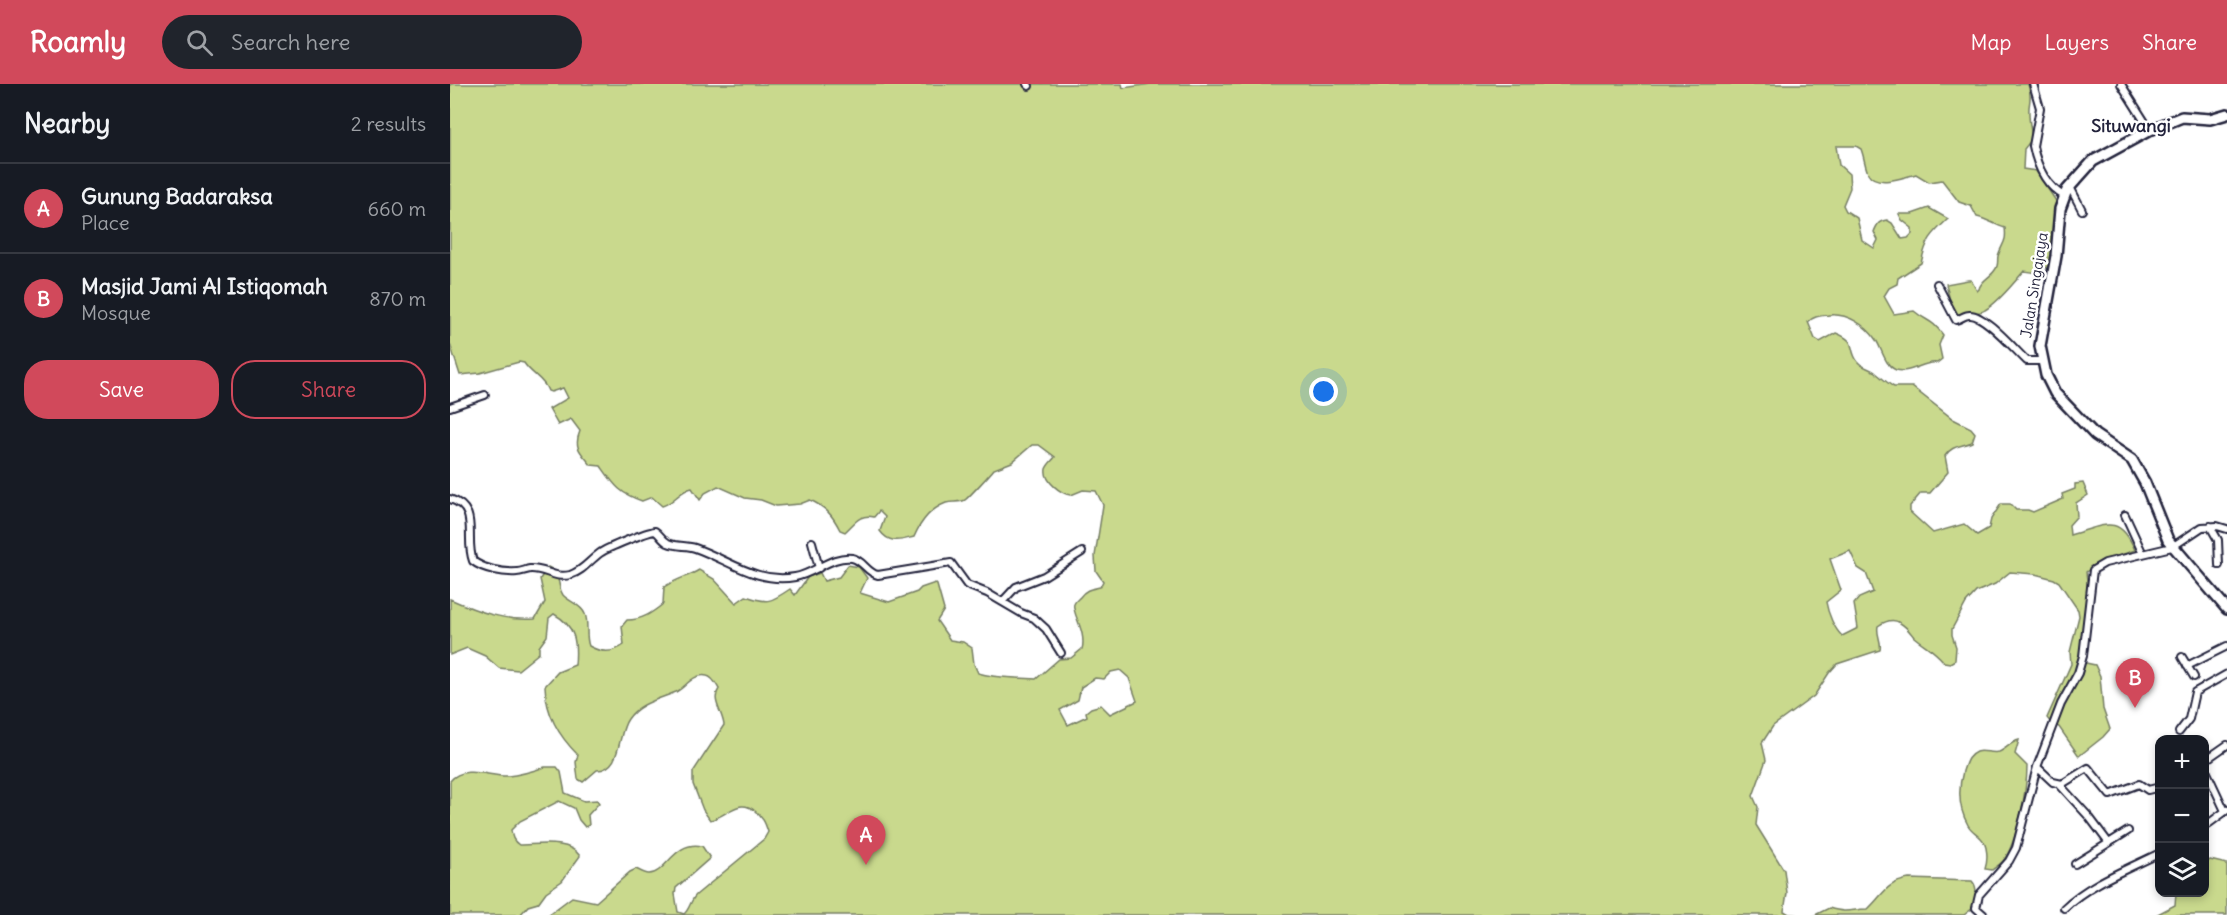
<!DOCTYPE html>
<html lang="en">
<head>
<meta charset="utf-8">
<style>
  :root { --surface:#171b24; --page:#20242c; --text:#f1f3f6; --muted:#9ea1a6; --line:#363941; --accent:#d1495b }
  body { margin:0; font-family:Delius,sans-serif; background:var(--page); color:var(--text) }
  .controls { position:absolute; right:18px; bottom:18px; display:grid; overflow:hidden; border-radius:12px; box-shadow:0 3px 9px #0003 }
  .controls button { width:54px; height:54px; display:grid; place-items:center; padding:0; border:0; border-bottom:2px solid var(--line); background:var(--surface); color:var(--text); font:30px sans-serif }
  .you { position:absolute; left:874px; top:308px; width:21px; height:21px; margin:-15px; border:4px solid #fff; border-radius:50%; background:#1a73e8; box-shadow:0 0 0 9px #1a73e833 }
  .badge { display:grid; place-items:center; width:39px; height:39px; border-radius:50%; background:var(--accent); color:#fff; font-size:20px; font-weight:700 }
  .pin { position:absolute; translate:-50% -50px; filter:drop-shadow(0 2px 3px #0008) }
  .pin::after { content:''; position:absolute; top:32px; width:21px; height:18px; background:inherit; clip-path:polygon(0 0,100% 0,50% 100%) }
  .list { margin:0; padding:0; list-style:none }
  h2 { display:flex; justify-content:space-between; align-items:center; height:78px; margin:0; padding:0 24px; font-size:26px }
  h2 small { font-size:20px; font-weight:400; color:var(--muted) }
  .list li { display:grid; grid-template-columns:39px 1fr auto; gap:18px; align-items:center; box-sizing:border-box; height:90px; padding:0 24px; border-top:2px solid var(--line) }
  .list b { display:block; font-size:22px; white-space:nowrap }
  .list p { margin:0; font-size:20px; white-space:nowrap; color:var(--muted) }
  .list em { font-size:20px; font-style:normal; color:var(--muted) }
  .actions { display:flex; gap:12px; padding:18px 24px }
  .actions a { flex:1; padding:14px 0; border:2px solid var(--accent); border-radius:24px; text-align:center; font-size:21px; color:var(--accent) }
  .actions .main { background:var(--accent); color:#fff }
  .icon { flex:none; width:33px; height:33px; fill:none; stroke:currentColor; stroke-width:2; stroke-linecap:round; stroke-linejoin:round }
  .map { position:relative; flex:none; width:1777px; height:831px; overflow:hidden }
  header { display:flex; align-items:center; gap:36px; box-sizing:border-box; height:84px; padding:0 30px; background:var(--accent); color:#fff }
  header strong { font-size:28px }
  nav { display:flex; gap:33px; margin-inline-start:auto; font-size:21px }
  .search { width:420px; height:54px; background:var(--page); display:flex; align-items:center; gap:15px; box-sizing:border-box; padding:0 21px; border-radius:33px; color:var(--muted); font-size:22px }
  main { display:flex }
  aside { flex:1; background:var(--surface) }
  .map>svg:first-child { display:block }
  .green { fill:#c9d98d; stroke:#767e64; stroke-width:1.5; fill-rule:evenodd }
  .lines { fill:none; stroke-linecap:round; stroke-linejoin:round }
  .street-casing { stroke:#22223b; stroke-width:10 }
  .secondary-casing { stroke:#22223b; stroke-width:14 }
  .street { stroke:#fff; stroke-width:6 }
  .secondary { stroke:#fff; stroke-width:9 }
  .labels { text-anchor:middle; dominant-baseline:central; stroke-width:5; stroke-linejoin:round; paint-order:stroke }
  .street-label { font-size:15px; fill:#22223b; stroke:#fff }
  .quarter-label { font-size:18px; font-weight:bold; fill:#22223b; stroke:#fff }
</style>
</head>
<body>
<header>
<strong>Roamly</strong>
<div class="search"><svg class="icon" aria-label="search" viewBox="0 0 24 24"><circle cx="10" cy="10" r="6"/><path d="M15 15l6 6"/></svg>Search here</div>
<nav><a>Map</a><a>Layers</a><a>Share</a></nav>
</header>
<main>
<aside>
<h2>Nearby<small>2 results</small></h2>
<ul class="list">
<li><span class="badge">A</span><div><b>Gunung Badaraksa</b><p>Place</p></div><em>660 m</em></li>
<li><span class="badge">B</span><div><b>Masjid Jami Al Istiqomah</b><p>Mosque</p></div><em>870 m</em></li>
</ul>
<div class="actions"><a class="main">Save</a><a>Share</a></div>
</aside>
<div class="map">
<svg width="1777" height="831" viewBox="0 0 1777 831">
  <rect width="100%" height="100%" fill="#fff"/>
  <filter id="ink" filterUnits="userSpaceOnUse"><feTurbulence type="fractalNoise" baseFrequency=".0167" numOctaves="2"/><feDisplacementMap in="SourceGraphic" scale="12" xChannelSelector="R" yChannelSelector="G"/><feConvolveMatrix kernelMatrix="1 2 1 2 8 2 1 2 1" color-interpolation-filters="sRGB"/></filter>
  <g filter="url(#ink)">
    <!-- green -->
    <path class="green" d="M 0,0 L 672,0 L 673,4 L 701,0 L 1578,0 C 1583,16 1578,17 1579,29 C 1579,38 1581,46 1582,55 L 1574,65 L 1573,85 L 1586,87 L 1608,120 L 1601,180 L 1588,189 L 1574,187 C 1564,199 1548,219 1535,226 C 1529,230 1513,230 1506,230 L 1501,221 L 1496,200 L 1518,196 L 1521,196 L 1527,207 L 1529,205 C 1531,196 1540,194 1545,186 C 1549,181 1547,177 1548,172 C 1552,159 1557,159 1555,144 C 1545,141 1537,135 1527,133 L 1521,122 L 1509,118 L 1492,96 L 1479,98 L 1466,90 C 1454,93 1426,104 1418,89 C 1415,82 1414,73 1411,65 L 1406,62 L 1386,62 L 1389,81 L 1399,90 L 1400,104 L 1393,121 L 1396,127 L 1407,134 L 1412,156 L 1424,164 L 1428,156 L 1424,148 C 1427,140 1429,137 1437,136 L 1442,139 L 1452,155 L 1458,154 L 1462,150 L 1462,144 L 1452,136 L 1449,130 L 1462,130 L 1479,124 L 1498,135 C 1481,151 1476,156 1471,179 L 1448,194 L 1447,200 L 1439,204 L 1434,212 L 1444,230 L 1464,227 C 1477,238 1482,235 1493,251 L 1489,261 L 1492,275 L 1487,279 C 1473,277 1461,290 1446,286 C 1435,282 1432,265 1426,256 C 1416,241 1397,229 1379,231 C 1371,232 1363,232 1358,238 L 1365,255 L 1370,258 L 1386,249 C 1409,258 1397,264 1408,278 C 1412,283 1419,284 1425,288 C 1431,293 1437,299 1444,303 L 1462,303 L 1503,335 L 1521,344 L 1525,349 L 1522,358 C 1511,363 1502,361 1495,372 L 1498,388 L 1480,409 L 1471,409 L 1460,422 L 1460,428 L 1483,449 L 1514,440 L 1527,451 L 1539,444 L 1541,435 L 1551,420 L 1560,420 L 1566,426 L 1578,426 L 1583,428 L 1613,415 L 1612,410 L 1625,405 L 1625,400 L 1633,399 L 1638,411 L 1626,419 L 1627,432 L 1619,441 L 1620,451 C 1653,442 1669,428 1685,466 L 1646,480 L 1636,488 L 1638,505 L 1631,574 L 1636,579 L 1645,581 L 1650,592 L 1653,625 L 1660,645 L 1653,653 L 1629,672 L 1609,643 L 1601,639 L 1597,634 L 1621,580 L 1620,568 L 1629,532 L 1628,526 L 1609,498 L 1604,495 L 1585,490 L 1560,488 L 1545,500 L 1526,508 L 1516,519 L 1502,545 L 1502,551 L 1506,563 L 1505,576 L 1500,579 L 1494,578 C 1483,565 1476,563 1464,553 C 1460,548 1456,542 1450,539 C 1443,534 1434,538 1428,542 C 1426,551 1432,557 1430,566 L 1387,580 L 1379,589 L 1364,612 L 1323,642 L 1312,659 L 1316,676 L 1303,712 L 1308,723 L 1306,741 L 1334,786 L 1337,809 L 1334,827 L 1339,830 L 1352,831 L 98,831 L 122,813 L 146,818 L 180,788 L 186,785 C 190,787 195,790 199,790 C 216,790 224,756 252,762 L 260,774 L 226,804 L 225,810 L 228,828 L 234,830 C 240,825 240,817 246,811 L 314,755 L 318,748 C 315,738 313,734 305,727 C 288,713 277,733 260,736 L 253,726 L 243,700 L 243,688 L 274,641 C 272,627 261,616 269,605 C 266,600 263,593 257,592 C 243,589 236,603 226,608 C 209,615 189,619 178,635 C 167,650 172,686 147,686 L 133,698 L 128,695 L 126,678 L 128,671 C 108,651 96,630 95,602 L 108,588 L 125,581 C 127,559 126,542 104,530 L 99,534 L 97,552 L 89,563 L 89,569 L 68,586 L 49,584 L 35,572 L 17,564 L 0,571 L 0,515 C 29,528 54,537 85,535 L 95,518 L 90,495 L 98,483 C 112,489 106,500 113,511 C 119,518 131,520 135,530 C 139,539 135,552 139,562 C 151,569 163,569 174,561 L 172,542 L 177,536 C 192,536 202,529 213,520 L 214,503 C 226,495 237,493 249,486 L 264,495 L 286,519 L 296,512 C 318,520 321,518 340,505 L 345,511 L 358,493 L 370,489 L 374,497 L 389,493 L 398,481 L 409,483 L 417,494 L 410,509 L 439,518 L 467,508 L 471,504 L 485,499 L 487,501 L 494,526 L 487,537 L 500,556 L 513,558 L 522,564 L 524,580 L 528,589 C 547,595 565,593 586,595 L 609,575 L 621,574 L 632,565 C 637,548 621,528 624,520 C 625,517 628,515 630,513 C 636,505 641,505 650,503 L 653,497 L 646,487 L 645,472 L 653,421 L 646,407 L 633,406 L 621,411 C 611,410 594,397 596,385 C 598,380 602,377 605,373 L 589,361 L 582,361 L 562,378 L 544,385 C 541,389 519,413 515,416 C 510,419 502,417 496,419 C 480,425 470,439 464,453 C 451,456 440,461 430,447 L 435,433 L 429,427 L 424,433 C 410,429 404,440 395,448 L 390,446 C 382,430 375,423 360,416 L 350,420 L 326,422 L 311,416 L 295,414 L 268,402 L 255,409 L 250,416 L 242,404 C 230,406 224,419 212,422 L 202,413 L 192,417 C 169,409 165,402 151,382 L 141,381 C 131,368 123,364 130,347 L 121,335 L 108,341 L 99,325 L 118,314 L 113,304 L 101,308 L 98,307 C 94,295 81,290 74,279 L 69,278 L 30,289 L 10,291 L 0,260 ZM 1400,467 L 1408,484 L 1416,489 L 1423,508 L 1409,514 L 1404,520 L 1408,544 L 1392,552 C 1384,544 1378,530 1376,518 L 1391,506 L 1380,475 ZM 670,586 L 679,594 L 687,617 L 660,630 L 651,621 L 641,624 L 636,628 L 637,632 L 618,641 L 610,626 L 628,616 L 631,603 L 645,594 L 654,595 L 661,588 Z
      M 1569,656 L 1565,670 L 1577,682 C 1577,705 1567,760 1553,777 C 1550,781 1545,783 1542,786 L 1535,785 C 1538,776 1538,761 1531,754 C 1527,749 1521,747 1518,741 C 1508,723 1508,705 1513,687 C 1516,679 1517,672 1526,668 C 1533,665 1541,670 1549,668 C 1556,665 1561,658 1569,656 Z
      M 95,683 L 107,683 L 111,688 L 115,709 L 134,717 L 147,716 L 149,719 L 138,731 L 139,741 L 135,743 L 129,736 L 124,724 L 109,717 L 70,737 L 61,746 C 62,753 63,757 69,761 C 87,761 119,755 130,772 L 112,797 L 96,808 L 88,819 L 78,822 L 70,831 L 0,831 L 0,697 C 14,680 40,693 58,692 C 71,691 83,687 95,683 Z
      M 1760,776 L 1777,780 L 1777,831 L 1706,831 L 1725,821 L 1726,809 L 1754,808 L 1755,780 Z
      M 1459,795 L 1522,797 C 1530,806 1523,814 1523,824 L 1514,831 L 1365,831 L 1379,824 C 1399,830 1400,825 1418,825 C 1435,809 1435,799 1459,795 Z"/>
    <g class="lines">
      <!-- street casing -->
      <g class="street-casing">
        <path id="street" d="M 577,0 L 579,2
          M 1583,0 L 1590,24 L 1583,62 C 1587,82 1596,102 1614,112
          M 1671,0 L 1700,46
          M 1620,103 L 1632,126
          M 1487,200 L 1506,236 C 1510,235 1515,231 1519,231 C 1534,229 1566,267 1577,277 L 1593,277
          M 0,323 L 35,311
          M 0,415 C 31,425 14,454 23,477 C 33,485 53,489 67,488 C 71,488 75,486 80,485 C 94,484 105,495 120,491 C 133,487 139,477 150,469 C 157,464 196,448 205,447 C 210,450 212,456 218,459 C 227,463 237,461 245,464 C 279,476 307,500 345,493 C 364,490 382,471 402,474 C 413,476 417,489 428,491 L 501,479 L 517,501 L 537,509 L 571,529 L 584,534 L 596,545 L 611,569
          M 1675,431 L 1693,470
          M 1760,442 L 1768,456 L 1769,481
          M 362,458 L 369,484
          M 553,517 L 566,503 L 594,492 L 632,468
          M 1732,573 L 1744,593
          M 1737,582 L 1777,562
          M 1729,648 L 1739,635 L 1745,608 L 1777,590
          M 1754,677 L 1777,661
          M 1754,682 L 1775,727
          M 1587,683 L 1603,698 L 1612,700 L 1638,684 L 1660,711 L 1689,700 L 1698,706 L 1710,703
          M 1609,700 L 1640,734 L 1658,758
          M 1754,743 L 1777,726
          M 1625,780 L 1678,747
          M 1614,824 C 1640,799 1678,785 1710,769
          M 1534,831 L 1526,824 L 1529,811 L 1559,777 L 1566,764 L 1587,683 L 1611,620 L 1628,589 L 1633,572 L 1643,486 L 1655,479 L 1722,463 L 1752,443 L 1767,442 L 1777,445"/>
      </g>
      <!-- secondary casing -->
      <g class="secondary-casing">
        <path id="secondary" d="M 1777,30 L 1760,35 L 1732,33 L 1700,46 L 1643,77 L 1617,106 L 1610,125 L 1606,172 L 1590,262 L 1596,291 L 1605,309 L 1645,351 L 1682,376 L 1695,399 L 1718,456 L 1777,525"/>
      </g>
      <!-- street -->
      <use href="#street" class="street"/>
      <!-- secondary -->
      <use href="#secondary" class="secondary"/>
    </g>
  </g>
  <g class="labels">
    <!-- street labels -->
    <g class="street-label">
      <text transform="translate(1584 201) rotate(-81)">Jalan Singajaya</text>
    </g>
    <!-- quarter labels -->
    <g class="quarter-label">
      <text x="1681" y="41">Situwangi</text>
    </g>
  </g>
</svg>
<div class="controls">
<button>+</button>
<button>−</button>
<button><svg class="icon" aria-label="layers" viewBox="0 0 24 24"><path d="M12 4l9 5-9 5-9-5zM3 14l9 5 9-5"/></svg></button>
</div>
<div class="you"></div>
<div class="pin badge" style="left:416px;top:781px">A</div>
<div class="pin badge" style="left:1685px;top:624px">B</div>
</div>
</main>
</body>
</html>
